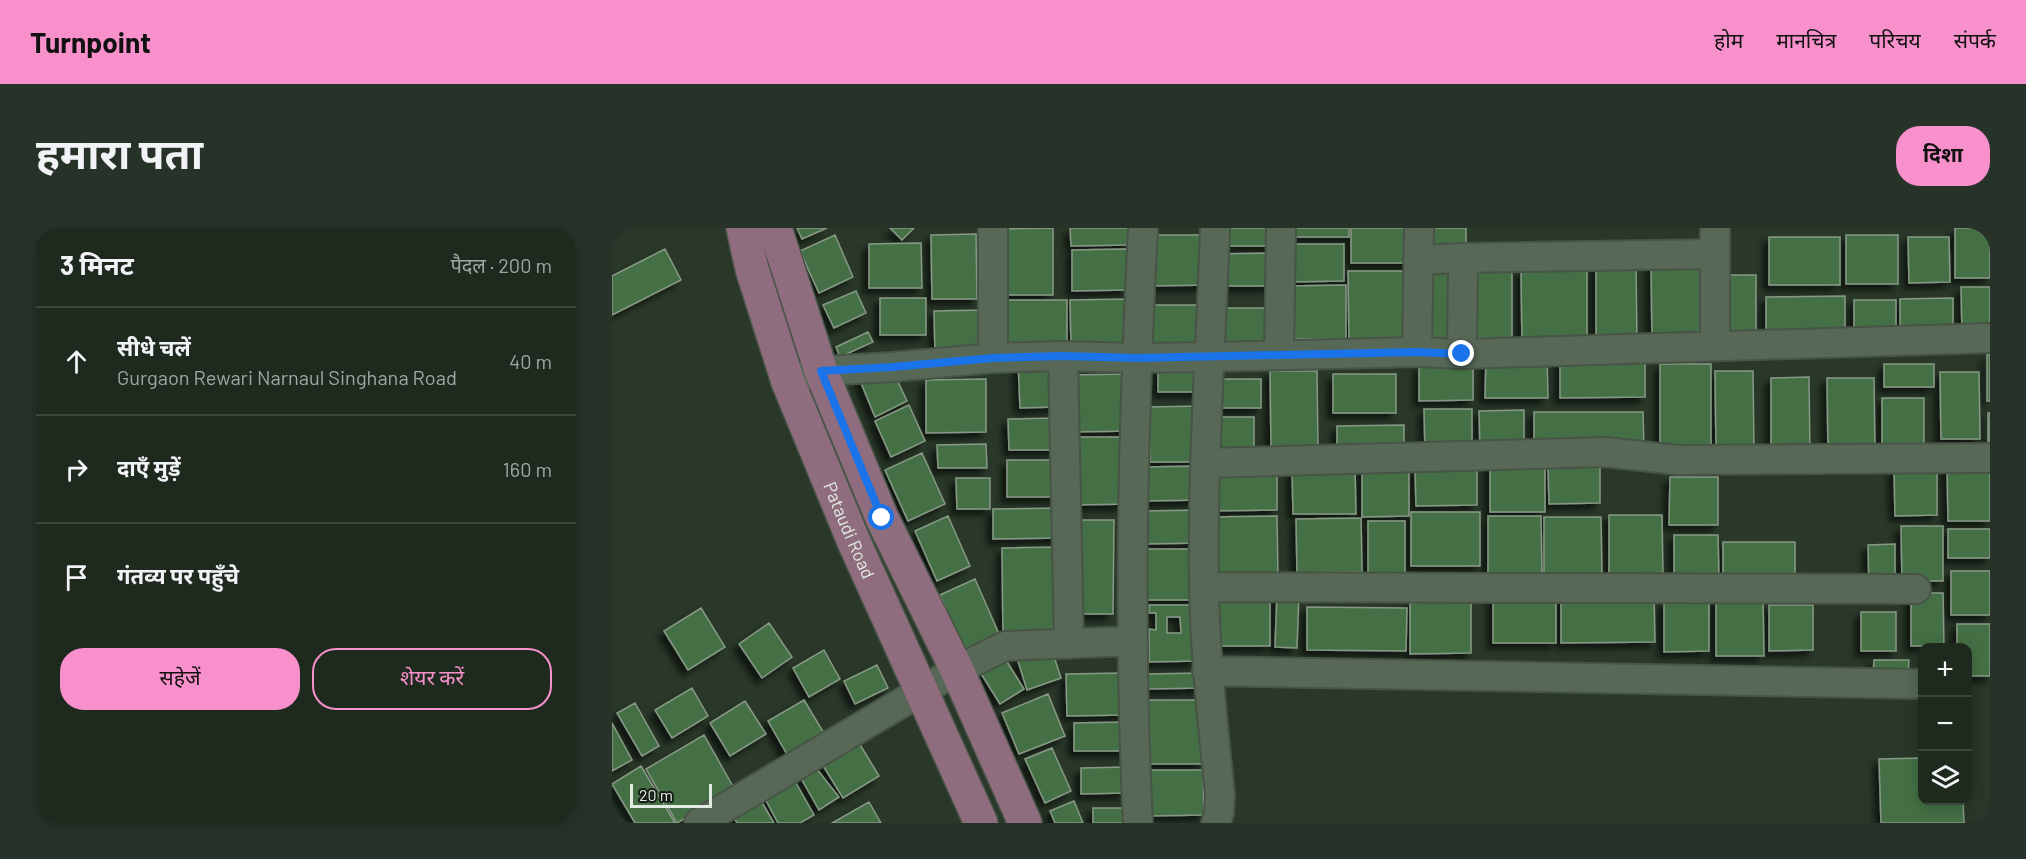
<!DOCTYPE html>
<html lang="hi">
<head>
<meta charset="utf-8">
<style>
  :root { --surface:#1f2a1f; --page:#273228; --text:#f1f3f6; --muted:#a1a7a4; --line:#3c463d; --accent:#f890cb }
  body { margin:0; font-family:Barlow,"Noto Sans Devanagari",sans-serif; background:var(--page); color:var(--text) }
  .controls { position:absolute; right:18px; bottom:18px; display:grid; overflow:hidden; border-radius:12px; box-shadow:0 3px 15px #0003 }
  .controls button { width:54px; height:54px; display:grid; place-items:center; padding:0; border:0; border-bottom:2px solid var(--line); background:var(--surface); color:var(--text); font:30px sans-serif }
  .scale { position:absolute; left:18px; bottom:15px; width:82px; box-sizing:border-box; padding-left:6px; border:3px solid #e1ebe1; border-top:0; font-size:16px; line-height:21px; white-space:nowrap; color:#e1ebe1; -webkit-text-stroke:4px #161d16; paint-order:stroke }
  .stop { position:absolute; width:18px; height:18px; margin:-14px; border:4px solid #1a73e8; border-radius:50%; background:#fff }
  .stop.end { background:#1a73e8; border-color:#fff; box-shadow:0 2px 6px #0008 }
  .list { margin:0; padding:0; list-style:none }
  h2 { display:flex; justify-content:space-between; align-items:center; height:78px; margin:0; padding:0 24px; font-size:26px }
  h2 small { font-size:20px; font-weight:400; color:var(--muted) }
  .list li { display:grid; grid-template-columns:39px 1fr auto; gap:18px; align-items:center; box-sizing:border-box; height:108px; padding:0 24px; border-top:2px solid var(--line) }
  .list b { display:block; font-size:22px; white-space:nowrap }
  .list p { margin:0; font-size:20px; white-space:nowrap; color:var(--muted) }
  .list em { font-size:20px; font-style:normal; color:var(--muted) }
  .actions { display:flex; gap:12px; padding:18px 24px }
  .actions a { flex:1; padding:14px 0; border:2px solid var(--accent); border-radius:24px; text-align:center; font-size:21px; color:var(--accent) }
  .actions .main { background:var(--accent); color:#111 }
  .icon { flex:none; width:33px; height:33px; fill:none; stroke:currentColor; stroke-width:2; stroke-linecap:round; stroke-linejoin:round }
  .map { position:relative; flex:none; width:1378px; height:595px; overflow:hidden; border-radius:24px }
  header { display:flex; align-items:center; gap:36px; box-sizing:border-box; height:84px; padding:0 30px; background:var(--accent); color:#111 }
  header strong { font-size:28px }
  nav { display:flex; gap:33px; margin-inline-start:auto; font-size:21px }
  .intro { display:flex; align-items:center; justify-content:space-between; box-sizing:border-box; height:144px; padding:0 36px }
  h1 { margin:0; font-size:42px }
  .button { padding:15px 27px; border-radius:24px; background:var(--accent); color:#111; font-size:21px; font-weight:700 }
  main { display:flex; gap:36px; padding:0 36px }
  aside { flex:1; background:var(--surface); border-radius:24px; box-shadow:0 3px 15px #0003 }
  .map>svg:first-child { display:block }
  .building { fill:#447044; stroke:#879986; stroke-width:1.5; fill-rule:evenodd; filter:url(#shadow) }
  .lines { fill:none; stroke-linecap:round; stroke-linejoin:round }
  .street-casing { stroke:#475447; stroke-width:32 }
  .primary-casing { stroke:#475447; stroke-width:36 }
  .street { stroke:#576857; stroke-width:28 }
  .primary { stroke:#906d7e; stroke-width:33 }
  .route { stroke:#1a73e8; stroke-width:8 }
  .labels { text-anchor:middle; dominant-baseline:central; stroke-width:4.5; stroke-linejoin:round; paint-order:stroke }
  .street-label { font-size:18px; fill:#e1ebe1; stroke:#161d16 }
</style>
</head>
<body>
<header>
<strong>Turnpoint</strong>
<nav><a>होम</a><a>मानचित्र</a><a>परिचय</a><a>संपर्क</a></nav>
</header>
<div class="intro"><h1>हमारा पता</h1><a class="button">दिशा</a></div>
<main>
<aside>
<h2>3 मिनट<small>पैदल · 200 m</small></h2>
<ul class="list">
<li><svg class="icon" aria-label="ahead" viewBox="0 0 24 24"><path d="M12 20V5M6 11l6-6 6 6"/></svg><div><b>सीधे चलें</b><p>Gurgaon Rewari Narnaul Singhana Road</p></div><em>40 m</em></li>
<li><svg class="icon" aria-label="right" viewBox="0 0 24 24"><path d="M7 20v-9h11M14 6l5 5-5 5"/></svg><div><b>दाएँ मुड़ें</b></div><em>160 m</em></li>
<li><svg class="icon" aria-label="arrive" viewBox="0 0 24 24"><path d="M6 21V4h12l-3 4 3 4H6"/></svg><div><b>गंतव्य पर पहुँचे</b></div></li>
</ul>
<div class="actions"><a class="main">सहेजें</a><a>शेयर करें</a></div>
</aside>
<div class="map">
<svg width="1378" height="595" viewBox="0 0 1378 595">
  <defs>
    <filter id="shadow"><feDropShadow dx="-5.5" dy="5.5" stdDeviation="3" flood-color="#0009"/></filter>
  </defs>
  <rect width="100%" height="100%" fill="#293829"/>
  <!-- building -->
  <path class="building" d="M 185,0 L 215,0 L 190,11 Z
    M 278,0 L 302,0 L 290,12 Z
    M 441,0 L 441,67 L 390,67 L 390,1 Z
    M 458,0 L 517,0 L 517,17 L 459,18 Z
    M 607,0 L 665,0 L 665,18 L 608,18 Z
    M 672,0 L 737,0 L 737,9 L 672,9 Z
    M 739,0 L 802,0 L 802,35 L 739,35 Z
    M 810,0 L 854,0 L 854,25 L 810,25 Z
    M 1343,0 L 1378,0 L 1378,50 L 1343,50 Z
    M 364,6 L 365,71 L 320,71 L 319,7 Z
    M 223,7 L 241,49 L 207,65 L 188,23 Z
    M 534,7 L 599,7 L 599,57 L 534,58 Z
    M 1234,7 L 1286,7 L 1286,56 L 1234,56 Z
    M 1157,9 L 1228,9 L 1228,57 L 1157,57 Z
    M 1296,9 L 1337,9 L 1338,54 L 1297,55 Z
    M 309,15 L 310,60 L 257,60 L 257,16 Z
    M 677,16 L 732,16 L 732,53 L 677,54 Z
    M 53,21 L 69,52 L 0,87 L 0,48 Z
    M 515,21 L 515,62 L 460,63 L 460,22 Z
    M 660,25 L 660,58 L 603,58 L 603,26 Z
    M 853,32 L 900,32 L 900,110 L 853,110 Z
    M 1097,36 L 1098,112 L 1040,113 L 1039,37 Z
    M 984,37 L 1024,37 L 1025,113 L 984,113 Z
    M 736,43 L 800,43 L 801,115 L 737,115 Z
    M 909,43 L 975,43 L 975,117 L 910,117 Z
    M 813,44 L 847,44 L 848,118 L 813,118 Z
    M 1104,47 L 1144,47 L 1144,106 L 1105,106 Z
    M 734,57 L 734,111 L 677,111 L 677,58 Z
    M 1349,59 L 1378,59 L 1378,104 L 1350,104 Z
    M 244,63 L 254,85 L 222,100 L 211,77 Z
    M 1233,68 L 1233,109 L 1154,109 L 1154,69 Z
    M 268,70 L 314,70 L 314,107 L 268,107 Z
    M 1341,70 L 1341,106 L 1288,106 L 1288,71 Z
    M 518,71 L 518,117 L 459,118 L 458,72 Z
    M 395,72 L 455,72 L 455,124 L 395,124 Z
    M 1242,72 L 1284,72 L 1284,108 L 1242,109 Z
    M 535,77 L 592,77 L 593,120 L 535,120 Z
    M 603,80 L 661,80 L 662,114 L 603,115 Z
    M 375,82 L 375,124 L 323,125 L 322,83 Z
    M 256,104 L 261,114 L 228,129 L 224,119 Z
    M 1375,127 L 1378,127 L 1378,173 L 1375,173 Z
    M 874,129 L 935,129 L 936,170 L 873,170 Z
    M 443,131 L 444,179 L 408,180 L 406,132 Z
    M 1033,131 L 1033,169 L 948,170 L 948,132 Z
    M 1048,136 L 1099,136 L 1099,217 L 1048,217 Z
    M 1272,136 L 1322,136 L 1322,159 L 1272,159 Z
    M 590,137 L 590,164 L 546,164 L 546,138 Z
    M 807,138 L 861,138 L 861,172 L 807,173 Z
    M 281,143 L 295,173 L 263,189 L 247,150 Z
    M 658,143 L 705,143 L 706,218 L 659,218 Z
    M 1103,143 L 1141,143 L 1142,221 L 1104,222 Z
    M 1328,144 L 1367,144 L 1368,211 L 1329,211 Z
    M 517,146 L 518,203 L 460,204 L 459,147 Z
    M 721,146 L 784,146 L 784,185 L 721,185 Z
    M 1197,149 L 1198,225 L 1159,225 L 1159,150 Z
    M 1215,150 L 1262,150 L 1263,225 L 1216,225 Z
    M 374,151 L 374,204 L 314,205 L 314,152 Z
    M 600,151 L 649,151 L 649,180 L 600,180 Z
    M 1270,170 L 1312,170 L 1312,227 L 1270,227 Z
    M 297,177 L 313,213 L 279,229 L 263,193 Z
    M 587,178 L 587,234 L 538,234 L 537,179 Z
    M 812,181 L 860,181 L 860,223 L 813,223 Z
    M 912,182 L 912,221 L 868,222 L 867,183 Z
    M 922,184 L 1031,184 L 1032,220 L 922,220 Z
    M 1376,185 L 1378,185 L 1378,223 L 1376,223 Z
    M 604,189 L 642,189 L 642,222 L 604,222 Z
    M 444,190 L 444,222 L 397,222 L 396,191 Z
    M 792,197 L 792,227 L 725,227 L 725,198 Z
    M 458,209 L 519,209 L 520,276 L 459,277 Z
    M 374,216 L 375,240 L 326,240 L 325,217 Z
    M 310,225 L 333,276 L 296,293 L 273,242 Z
    M 878,228 L 933,228 L 933,284 L 878,284 Z
    M 395,232 L 446,232 L 446,269 L 395,269 Z
    M 1335,235 L 1378,235 L 1378,293 L 1336,293 Z
    M 936,236 L 988,236 L 988,275 L 937,276 Z
    M 797,237 L 797,288 L 750,289 L 750,238 Z
    M 588,238 L 589,272 L 533,273 L 533,239 Z
    M 743,240 L 744,286 L 681,286 L 680,241 Z
    M 803,241 L 865,241 L 865,277 L 804,278 Z
    M 1282,241 L 1325,241 L 1325,287 L 1283,288 Z
    M 665,244 L 665,282 L 597,283 L 597,245 Z
    M 1058,249 L 1106,249 L 1106,297 L 1057,297 Z
    M 344,250 L 378,250 L 378,281 L 345,281 Z
    M 450,280 L 450,310 L 381,311 L 381,281 Z
    M 589,282 L 589,315 L 532,316 L 532,283 Z
    M 799,284 L 868,284 L 868,338 L 799,338 Z
    M 997,287 L 1050,287 L 1051,347 L 997,348 Z
    M 336,288 L 358,338 L 325,353 L 303,303 Z
    M 665,288 L 666,349 L 598,351 L 597,289 Z
    M 876,288 L 929,288 L 930,349 L 876,349 Z
    M 932,289 L 989,289 L 990,350 L 932,350 Z
    M 749,290 L 750,344 L 685,345 L 684,291 Z
    M 461,292 L 502,292 L 501,386 L 460,386 Z
    M 756,293 L 793,293 L 793,346 L 756,346 Z
    M 1289,298 L 1331,298 L 1331,353 L 1290,353 Z
    M 1336,301 L 1378,301 L 1378,330 L 1336,330 Z
    M 1062,307 L 1106,307 L 1107,352 L 1062,353 Z
    M 1111,314 L 1183,314 L 1183,352 L 1111,353 Z
    M 1283,316 L 1283,358 L 1257,358 L 1256,317 Z
    M 450,319 L 451,409 L 391,410 L 390,320 Z
    M 533,321 L 586,321 L 587,372 L 533,372 Z
    M 1339,343 L 1378,343 L 1378,387 L 1339,387 Z
    M 363,351 L 391,415 L 356,431 L 328,367 Z
    M 599,365 L 658,365 L 658,418 L 600,418 Z
    M 665,365 L 687,366 L 685,420 L 663,419 Z
    M 881,365 L 944,365 L 944,415 L 881,415 Z
    M 949,365 L 1042,365 L 1043,414 L 949,415 Z
    M 1299,365 L 1331,365 L 1332,418 L 1299,418 Z
    M 1104,371 L 1151,371 L 1152,428 L 1104,428 Z
    M 859,373 L 859,425 L 798,426 L 798,374 Z
    M 1052,374 L 1097,374 L 1097,423 L 1052,424 Z
    M 537,377 L 583,377 L 584,433 L 537,434 L 537,401 L 544,402 L 544,385 L 537,385 ZM 555,389 L 568,389 L 569,405 L 555,405 Z
    M 1157,377 L 1201,377 L 1201,422 L 1157,423 Z
    M 695,379 L 795,380 L 794,423 L 695,422 Z
    M 89,380 L 113,419 L 76,442 L 52,403 Z
    M 1249,384 L 1284,384 L 1284,423 L 1249,423 Z
    M 157,395 L 180,429 L 150,450 L 127,416 Z
    M 1345,396 L 1378,396 L 1378,448 L 1356,448 L 1356,419 L 1345,419 Z
    M 439,419 L 449,450 L 415,462 L 405,430 Z
    M 212,422 L 228,451 L 197,469 L 181,440 Z
    M 392,429 L 412,461 L 388,476 L 368,444 Z
    M 1262,432 L 1297,432 L 1296,447 L 1261,447 Z
    M 265,437 L 276,460 L 243,476 L 232,453 Z
    M 511,445 L 512,487 L 455,488 L 454,446 Z
    M 589,445 L 589,460 L 536,461 L 536,446 Z
    M 80,460 L 96,488 L 60,510 L 43,482 Z
    M 436,466 L 453,508 L 407,526 L 390,485 Z
    M 192,472 L 213,507 L 176,528 L 156,493 Z
    M 537,472 L 591,472 L 591,536 L 538,536 Z
    M 133,473 L 154,506 L 118,528 L 98,495 Z
    M 23,475 L 47,518 L 30,528 L 5,485 Z
    M 515,494 L 515,523 L 462,523 L 462,495 Z
    M 0,495 L 20,532 L 0,543 Z
    M 241,505 L 267,548 L 231,570 L 205,528 Z
    M 92,507 L 123,562 L 65,595 L 34,541 Z
    M 440,520 L 459,563 L 433,575 L 413,531 Z
    M 1310,530 L 1310,572 L 1351,572 L 1352,595 L 1269,595 L 1267,531 Z
    M 200,535 L 227,569 L 207,582 L 186,545 Z
    M 29,538 L 63,595 L 23,595 L 0,556 Z
    M 513,539 L 513,565 L 469,566 L 469,540 Z
    M 536,542 L 591,542 L 592,587 L 537,588 Z
    M 179,546 L 202,587 L 188,595 L 166,595 L 149,563 Z
    M 145,566 L 162,595 L 125,595 L 118,582 Z
    M 462,573 L 471,595 L 443,595 L 438,583 Z
    M 257,574 L 269,595 L 220,595 Z
    M 481,580 L 517,580 L 518,595 L 481,595 Z"/>
  <g class="lines">
    <!-- street casing -->
    <g class="street-casing">
      <path id="street" d="M 603,0 C 599,119 590,239 592,358 C 593,428 601,497 608,567 L 607,585 L 604,595
        M 1103,0 L 1103,118
        M 806,32 L 851,30 L 1102,26
        M 805,124 L 807,0
        M 667,126 L 669,0
        M 850,126 L 851,30
        M 451,128 L 457,416
        M 381,130 L 381,0
        M 176,154 L 209,143 L 280,139 L 381,130 L 451,128 L 524,130 L 599,129 L 805,124 L 850,126 L 1378,110
        M 593,235 L 993,224 L 1066,232 L 1378,230
        M 592,359 L 1304,361
        M 595,443 L 1310,456
        M 87,595 L 345,442 L 393,418 L 521,413
        M 526,595 C 516,397 521,198 531,0"/>
    </g>
    <!-- primary casing -->
    <g class="primary-casing">
      <g id="primary">
        <path id="s1" d="M 131,0 L 140,41 L 176,154 L 242,314 L 369,595"/>
        <path d="M 163,0 L 209,143 L 270,290 L 345,442 L 413,595"/>
      </g>
    </g>
    <!-- street -->
    <use href="#street" class="street"/>
    <!-- primary -->
    <use href="#primary" class="primary"/>
  </g>
  <g class="lines">
    <!-- route -->
    <path class="route" d="M 270,290 L 209,143 L 280,139 L 381,130 L 450,128 L 524,130 L 805,124 L 850,126"/>
  </g>
  <g class="labels">
    <!-- street labels -->
    <g class="street-label">
      <text stroke="none"><textPath href="#s1" startOffset="321">Pataudi Road</textPath></text>
    </g>
  </g>
</svg>
<div class="controls">
<button>+</button>
<button>−</button>
<button><svg class="icon" aria-label="layers" viewBox="0 0 24 24"><path d="M12 4l9 5-9 5-9-5zM3 14l9 5 9-5"/></svg></button>
</div>
<div class="scale">20 m</div>
<div class="stop" style="left:270px;top:290px"></div>
<div class="stop end" style="left:850px;top:126px"></div>
</div>
</main>
</body>
</html>
